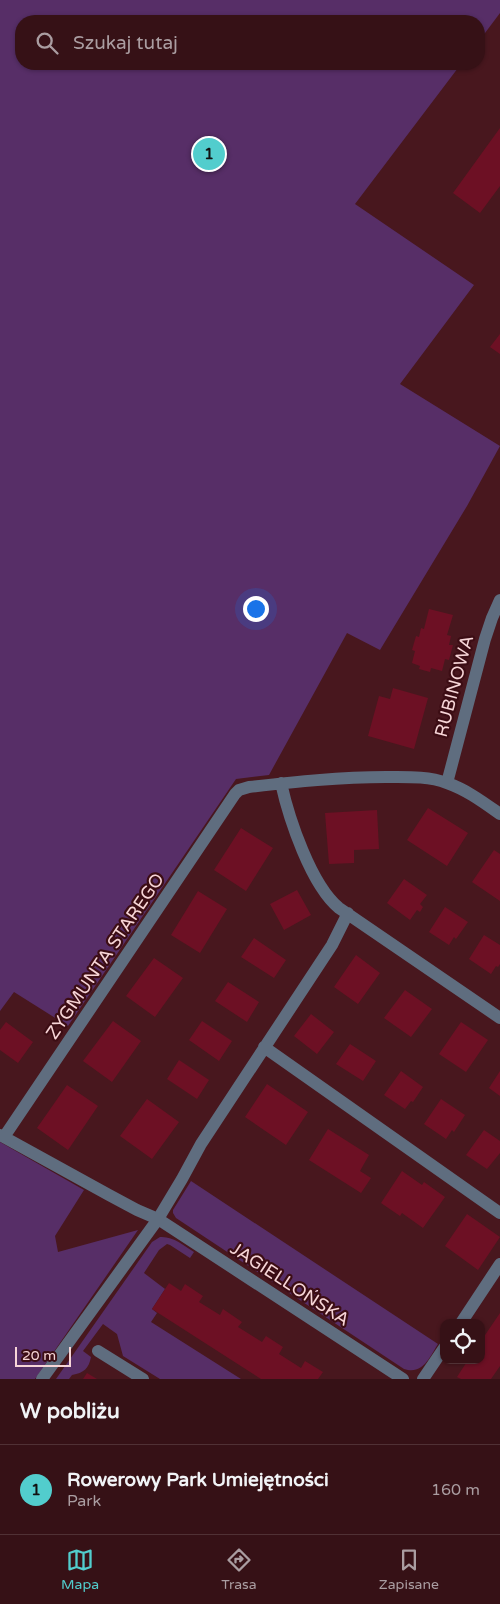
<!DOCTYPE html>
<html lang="pl">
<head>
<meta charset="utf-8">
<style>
  :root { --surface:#361116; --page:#411f23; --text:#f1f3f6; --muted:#aa9da1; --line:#503135; --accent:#52cdcd }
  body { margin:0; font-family:"Varela Round",sans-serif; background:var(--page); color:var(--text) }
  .controls { position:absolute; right:15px; bottom:15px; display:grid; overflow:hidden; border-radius:10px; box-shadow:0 1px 4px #0004 }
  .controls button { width:45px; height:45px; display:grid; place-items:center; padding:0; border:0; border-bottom:1px solid var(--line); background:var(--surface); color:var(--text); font:25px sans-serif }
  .scale { position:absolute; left:15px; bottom:12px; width:56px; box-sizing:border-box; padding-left:5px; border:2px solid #f7d5d7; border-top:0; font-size:14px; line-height:18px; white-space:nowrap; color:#f7d5d7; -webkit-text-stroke:4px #3c0d14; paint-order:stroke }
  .you { position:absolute; left:255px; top:608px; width:18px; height:18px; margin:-12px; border:4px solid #fff; border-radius:50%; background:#1a73e8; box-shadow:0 0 0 8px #1a73e833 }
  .badge { display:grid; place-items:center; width:32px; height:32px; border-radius:50%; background:var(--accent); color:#111; font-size:16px; font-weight:700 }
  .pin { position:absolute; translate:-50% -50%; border:2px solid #fff; box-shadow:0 1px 5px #0006 }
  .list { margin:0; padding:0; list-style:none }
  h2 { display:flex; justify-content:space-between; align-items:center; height:65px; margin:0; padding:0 20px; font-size:21px }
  h2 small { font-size:16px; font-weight:400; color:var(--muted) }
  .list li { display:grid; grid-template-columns:32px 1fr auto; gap:15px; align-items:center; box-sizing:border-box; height:90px; padding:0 20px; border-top:1px solid var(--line) }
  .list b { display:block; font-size:19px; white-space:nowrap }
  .list p { margin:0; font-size:16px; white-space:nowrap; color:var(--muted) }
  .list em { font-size:16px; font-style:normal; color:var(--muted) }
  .icon { flex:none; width:28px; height:28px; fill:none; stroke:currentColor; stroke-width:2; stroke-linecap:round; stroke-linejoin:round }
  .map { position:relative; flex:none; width:500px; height:1379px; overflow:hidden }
  .search { position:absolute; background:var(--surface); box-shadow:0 1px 4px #0004; left:15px; right:15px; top:15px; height:55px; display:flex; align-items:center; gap:12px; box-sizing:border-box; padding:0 18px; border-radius:20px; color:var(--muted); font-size:19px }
  .sheet { height:155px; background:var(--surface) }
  nav { display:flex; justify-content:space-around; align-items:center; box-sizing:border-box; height:70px; border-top:1px solid var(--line); background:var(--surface); font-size:14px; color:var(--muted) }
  nav a { display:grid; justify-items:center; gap:2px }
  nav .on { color:var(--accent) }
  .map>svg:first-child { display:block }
  .green { fill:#572e67 }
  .building { fill:#6d1024 }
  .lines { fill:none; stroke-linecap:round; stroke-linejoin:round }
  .minor { stroke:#5f6d7f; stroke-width:12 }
  .labels { text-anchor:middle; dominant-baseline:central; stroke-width:4.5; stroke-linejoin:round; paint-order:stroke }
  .street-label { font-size:18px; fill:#f7d5d7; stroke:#3c0d14 }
</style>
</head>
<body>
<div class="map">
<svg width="500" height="1379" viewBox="0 0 500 1379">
  <rect width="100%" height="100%" fill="#48171e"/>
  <!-- green -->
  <path class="green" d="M 0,0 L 500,0 L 500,13 L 479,41 L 479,21 L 21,21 L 21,64 L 461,64 L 355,204 L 474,285 L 400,384 L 500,446 L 467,506 L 380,650 L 347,633 L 269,775 L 236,779 L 68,1026 L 14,992 L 0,1011 Z
    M 0,1142 L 84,1190 L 55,1236 L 58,1252 L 138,1230 L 35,1379 L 0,1379 Z
    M 191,1181 L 438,1344 C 429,1358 423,1375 404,1369 L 176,1218 L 173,1213 L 173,1210 Z
    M 160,1237 C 173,1236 183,1245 194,1252 L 190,1258 L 170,1245 L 167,1244 L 159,1250 L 144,1273 L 165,1289 L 152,1309 L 157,1313 L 151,1322 L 241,1379 L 160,1379 L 123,1356 L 117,1334 L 103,1324 L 83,1351 L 91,1357 C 89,1368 84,1373 72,1375 L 69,1379 L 56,1379 L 152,1242 Z"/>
  <!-- building -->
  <path class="building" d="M 500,128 L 500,186 L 480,213 L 453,193 Z
    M 500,334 L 500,354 L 490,347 Z
    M 429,609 L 453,615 L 447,635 L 451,636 L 449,645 L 453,645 L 449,660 L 445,659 L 442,671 L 431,668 L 430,672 L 419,669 L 420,666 L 412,663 L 415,651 L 412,650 L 416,636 L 419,637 L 421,628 L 424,629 Z
    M 393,688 L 428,698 L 414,749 L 368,736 L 379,696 L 390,699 Z
    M 428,808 L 468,833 L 447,866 L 407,840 Z
    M 377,810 L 379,849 L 354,850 L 354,863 L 329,864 L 325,813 Z
    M 241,828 L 273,848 L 246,891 L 214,870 Z
    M 494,850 L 500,854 L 500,901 L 472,882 Z
    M 404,879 L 427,895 L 420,904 L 423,907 L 420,912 L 417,910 L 410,920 L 387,903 Z
    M 297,890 L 311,915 L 284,930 L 270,904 Z
    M 198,891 L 227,909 L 200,953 L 171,935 Z
    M 445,907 L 468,922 L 456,939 L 454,937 L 449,945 L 429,932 Z
    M 484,935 L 500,945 L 500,964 L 498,967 L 496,966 L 491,974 L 469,959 Z
    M 254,938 L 286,960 L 274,978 L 241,957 Z
    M 356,955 L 380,973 L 358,1004 L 334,987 Z
    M 154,958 L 183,978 L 155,1017 L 126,996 Z
    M 228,982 L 259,1002 L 247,1022 L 215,1001 Z
    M 405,990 L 432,1009 L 411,1037 L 384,1018 Z
    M 311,1014 L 334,1032 L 317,1054 L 294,1036 Z
    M 113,1021 L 141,1041 L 112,1082 L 83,1061 Z
    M 202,1021 L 232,1041 L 219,1061 L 189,1040 Z
    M 6,1022 L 33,1042 L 18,1063 L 0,1050 L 0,1030 Z
    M 461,1022 L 488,1040 L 466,1072 L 439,1054 Z
    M 350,1044 L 376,1061 L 363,1081 L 336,1064 Z
    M 179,1060 L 209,1080 L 197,1099 L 167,1079 Z
    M 401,1071 L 423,1087 L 413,1102 L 411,1101 L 405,1109 L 384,1095 Z
    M 500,1071 L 500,1096 L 489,1088 Z
    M 267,1084 L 308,1112 L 286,1145 L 245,1117 Z
    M 67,1085 L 98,1106 L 68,1150 L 37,1128 Z
    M 147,1099 L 179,1122 L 152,1159 L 120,1136 Z
    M 441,1099 L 465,1115 L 454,1132 L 452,1130 L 446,1139 L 424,1124 Z
    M 328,1129 L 369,1155 L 360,1171 L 371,1178 L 361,1193 L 309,1160 Z
    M 484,1130 L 500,1141 L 500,1153 L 487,1169 L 466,1155 Z
    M 402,1171 L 422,1185 L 424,1182 L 445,1197 L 423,1228 L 402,1213 L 400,1216 L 381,1203 Z
    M 467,1214 L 500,1237 L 478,1270 L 445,1246 Z
    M 169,1283 L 181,1291 L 185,1284 L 203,1296 L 199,1302 L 220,1315 L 223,1309 L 242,1322 L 238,1327 L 262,1342 L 266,1336 L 283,1347 L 279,1354 L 301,1368 L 305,1361 L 323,1372 L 318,1379 L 261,1379 L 152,1309 Z
    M 500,1313 L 500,1366 L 491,1379 L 461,1379 L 457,1377 L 468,1360 L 481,1360 L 481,1341 Z
    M 87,1373 L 97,1379 L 83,1379 Z"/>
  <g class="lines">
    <!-- minor -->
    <path class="minor" d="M 281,783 C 289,819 311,885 339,908 L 500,1018
      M 447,783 L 485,639 L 492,618 L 500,600
      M 264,1047 L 500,1213
      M 0,1135 L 109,1195 L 137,1210 L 158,1219 L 403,1379
      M 4,1137 L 235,794 L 239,790 L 249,787 C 294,782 340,777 386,777 C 407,777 428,776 447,783 C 467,790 483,802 500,814
      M 461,1323 L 500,1264
      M 98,1351 L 143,1379
      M 42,1379 L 158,1219 L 182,1179 L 201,1144 L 332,945 L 348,913
      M 423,1379 L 444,1348"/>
  </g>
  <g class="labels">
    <!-- street labels -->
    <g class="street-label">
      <text transform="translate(454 686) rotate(-75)">RUBINOWA</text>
      <text transform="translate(105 956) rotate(-56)">ZYGMUNTA STAREGO</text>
      <text transform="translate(290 1284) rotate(33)">JAGIELLOŃSKA</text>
    </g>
  </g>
</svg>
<div class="controls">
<button><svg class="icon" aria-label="locate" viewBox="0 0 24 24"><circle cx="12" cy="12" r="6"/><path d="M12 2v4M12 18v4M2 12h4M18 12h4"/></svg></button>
</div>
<div class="scale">20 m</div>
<div class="you"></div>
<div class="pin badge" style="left:209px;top:154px">1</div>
<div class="search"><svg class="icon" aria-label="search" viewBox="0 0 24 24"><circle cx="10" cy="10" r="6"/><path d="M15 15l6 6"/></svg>Szukaj tutaj</div>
</div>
<section class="sheet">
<h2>W pobliżu<small></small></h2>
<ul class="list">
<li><span class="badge">1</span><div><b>Rowerowy Park Umiejętności</b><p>Park</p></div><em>160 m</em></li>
</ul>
</section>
<nav>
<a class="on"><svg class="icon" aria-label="map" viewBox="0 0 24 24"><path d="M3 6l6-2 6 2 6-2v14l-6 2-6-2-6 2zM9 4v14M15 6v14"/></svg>Mapa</a>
<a><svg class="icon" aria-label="directions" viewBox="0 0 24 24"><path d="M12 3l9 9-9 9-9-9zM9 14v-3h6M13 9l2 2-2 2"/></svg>Trasa</a>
<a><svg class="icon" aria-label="saved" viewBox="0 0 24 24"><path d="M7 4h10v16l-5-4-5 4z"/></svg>Zapisane</a>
</nav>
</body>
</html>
